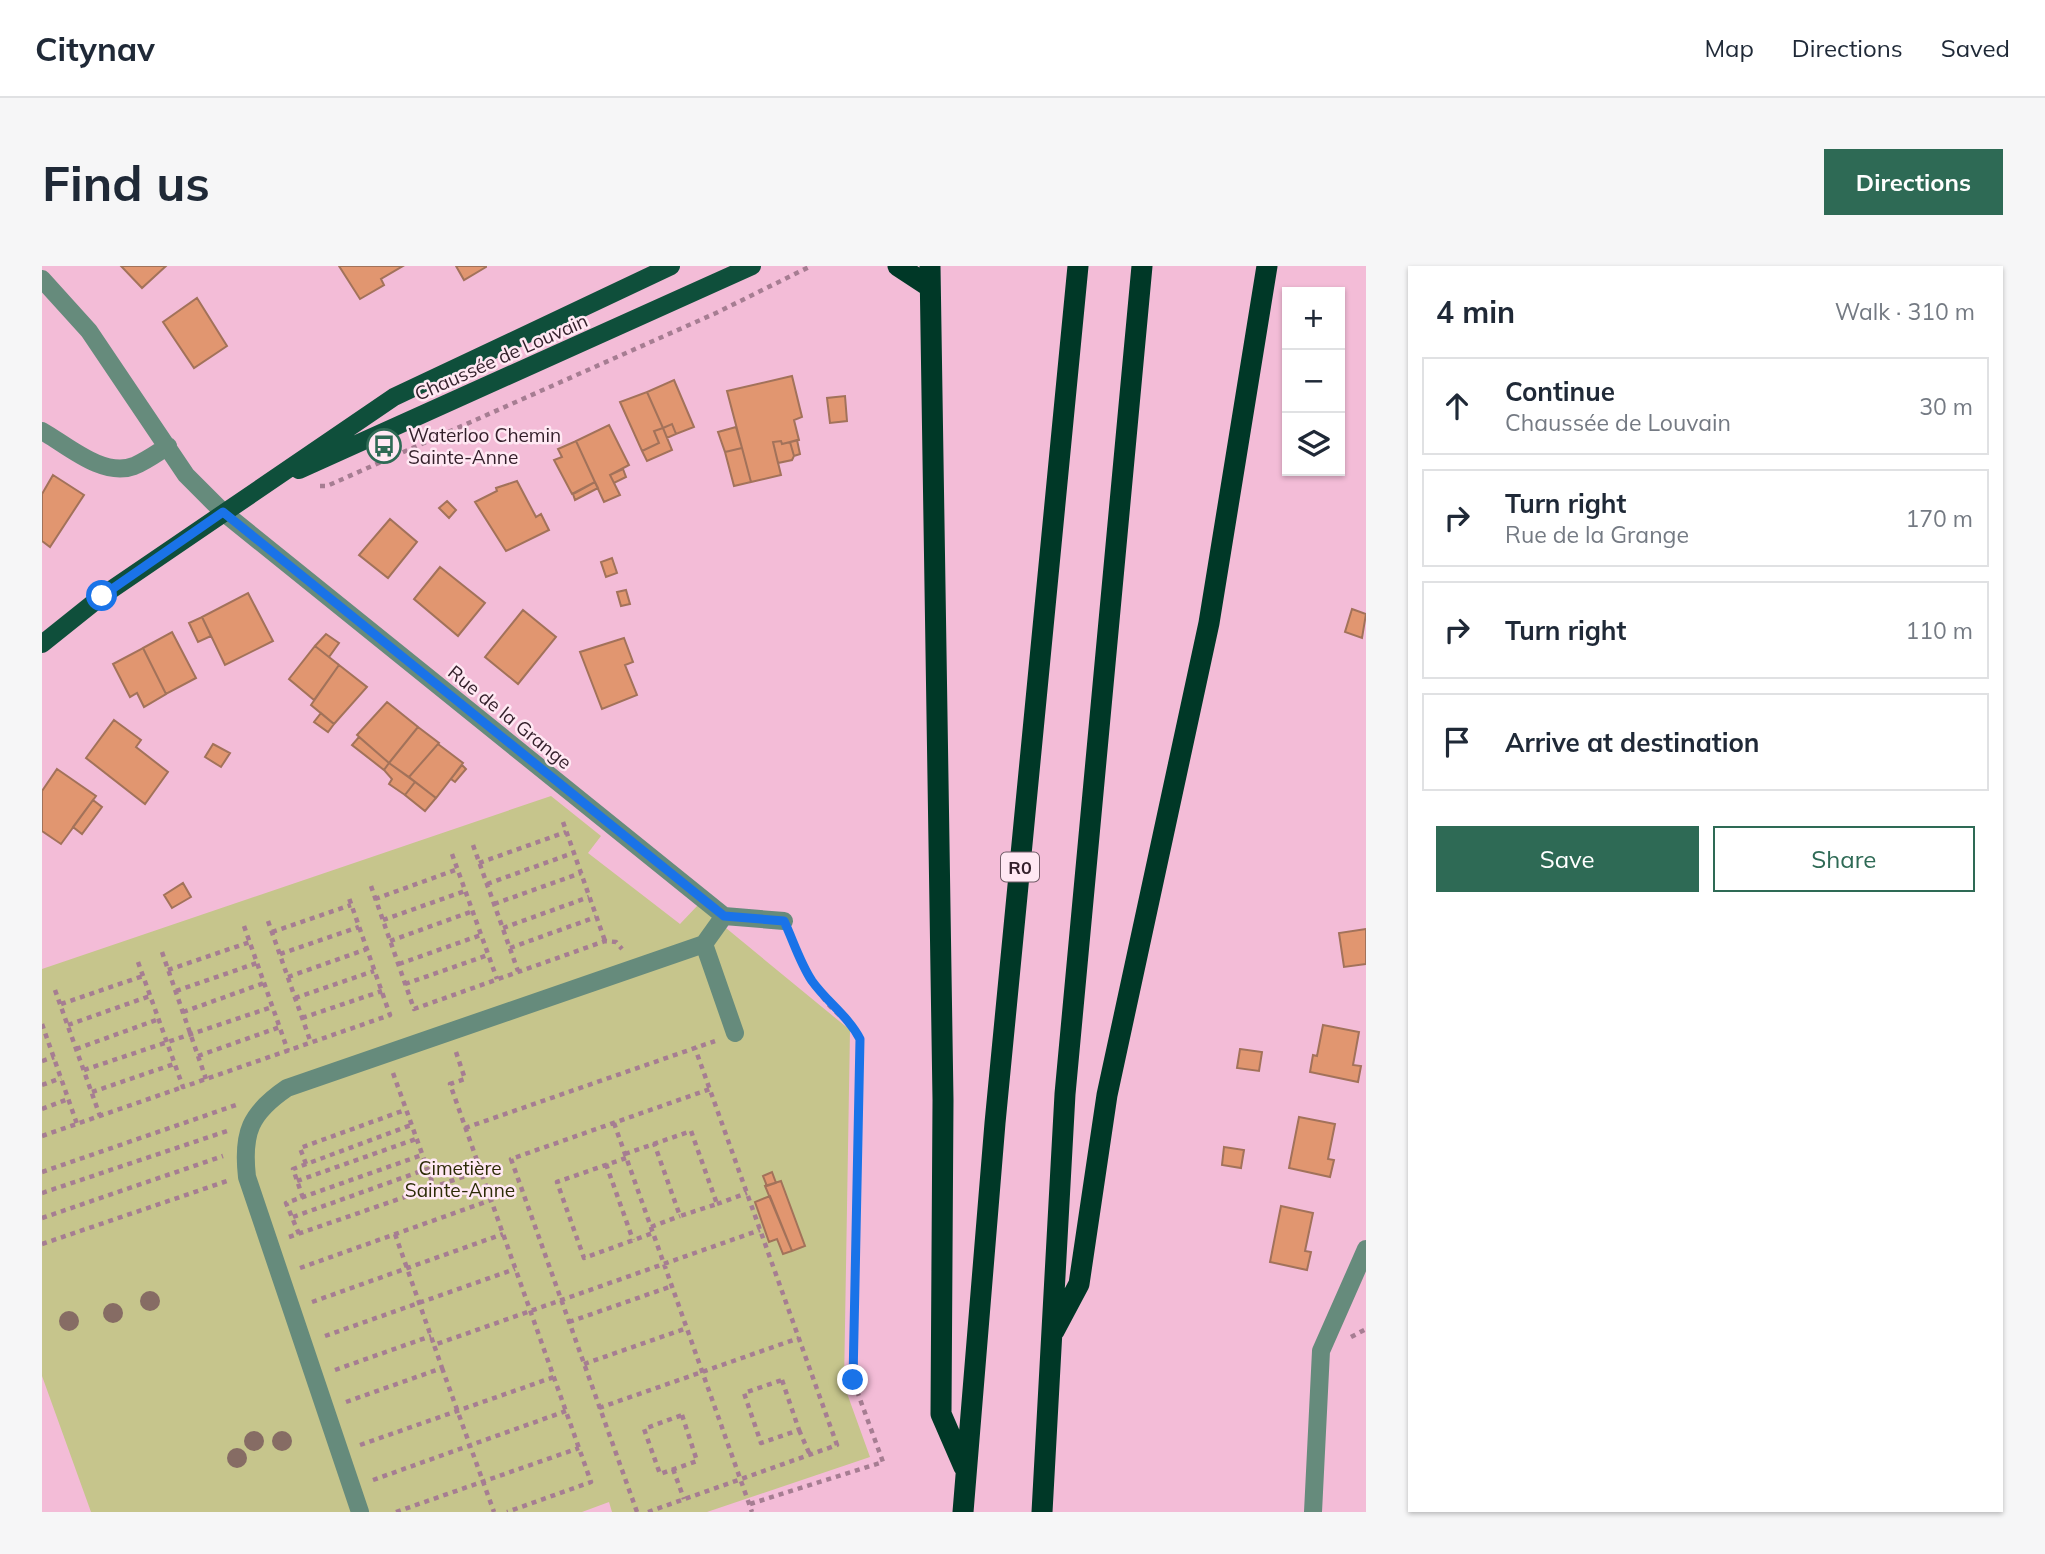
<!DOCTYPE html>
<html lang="en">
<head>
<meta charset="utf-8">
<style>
  :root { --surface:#fff; --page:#f6f6f7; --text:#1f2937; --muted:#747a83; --line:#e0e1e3; --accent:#2e6a55 }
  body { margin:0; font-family:Mulish,sans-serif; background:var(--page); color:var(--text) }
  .controls { position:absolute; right:21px; top:21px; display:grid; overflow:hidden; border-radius:0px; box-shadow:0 2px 5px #0004 }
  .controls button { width:63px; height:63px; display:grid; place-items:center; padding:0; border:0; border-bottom:2px solid var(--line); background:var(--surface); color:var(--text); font:35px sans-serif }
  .stop { position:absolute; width:21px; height:21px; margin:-16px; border:5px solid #1a73e8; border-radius:50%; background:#fff }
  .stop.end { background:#1a73e8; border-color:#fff; box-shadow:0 2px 7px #0008 }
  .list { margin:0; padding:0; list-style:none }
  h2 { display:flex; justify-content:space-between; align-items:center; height:91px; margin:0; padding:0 28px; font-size:30px }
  h2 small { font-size:23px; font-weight:400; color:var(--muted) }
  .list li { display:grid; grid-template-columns:46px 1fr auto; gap:21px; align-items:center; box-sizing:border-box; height:98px; margin:0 14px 14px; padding:0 14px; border:2px solid var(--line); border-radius:0px }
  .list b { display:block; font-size:26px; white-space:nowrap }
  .list p { margin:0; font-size:23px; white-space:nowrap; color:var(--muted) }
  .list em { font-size:23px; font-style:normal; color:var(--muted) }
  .actions { display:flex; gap:14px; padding:21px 28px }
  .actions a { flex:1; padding:16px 0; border:2px solid var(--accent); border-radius:0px; text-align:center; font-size:24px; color:var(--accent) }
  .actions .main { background:var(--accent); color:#fff }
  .icon { flex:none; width:38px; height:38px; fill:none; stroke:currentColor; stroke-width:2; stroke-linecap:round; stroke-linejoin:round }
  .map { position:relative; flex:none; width:1324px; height:1246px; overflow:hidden; border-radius:0px }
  header { display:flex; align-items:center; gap:42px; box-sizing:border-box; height:98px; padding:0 35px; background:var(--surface); border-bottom:2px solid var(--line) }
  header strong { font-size:33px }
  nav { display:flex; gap:38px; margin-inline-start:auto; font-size:24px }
  .intro { display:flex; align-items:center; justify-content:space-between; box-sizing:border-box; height:168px; padding:0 42px }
  h1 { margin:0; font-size:49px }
  .button { padding:18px 32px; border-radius:0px; background:var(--accent); color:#fff; font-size:24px; font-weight:700 }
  main { display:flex; gap:42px; padding:0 42px }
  aside { flex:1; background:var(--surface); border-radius:0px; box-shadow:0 2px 5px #0004 }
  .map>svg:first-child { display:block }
  .green { fill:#c6c58c }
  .building { fill:#e19670; stroke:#a2725a; stroke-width:2 }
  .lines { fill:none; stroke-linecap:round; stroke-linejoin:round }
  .path { stroke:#a67d92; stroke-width:4.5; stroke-dasharray:5 5; stroke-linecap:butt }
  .minor { stroke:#668b7c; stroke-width:18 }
  .major { stroke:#0f4f3b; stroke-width:18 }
  .highway { stroke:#003827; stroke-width:21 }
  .tree { fill:#866c64 }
  .route { stroke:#1a73e8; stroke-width:9 }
  .labels { text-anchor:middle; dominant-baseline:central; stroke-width:5; stroke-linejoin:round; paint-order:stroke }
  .shield { fill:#ffe8f3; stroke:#705b66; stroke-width:2 }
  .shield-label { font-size:18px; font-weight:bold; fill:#331f2a }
  .street-label { font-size:19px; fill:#331f2a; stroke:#ffe8f3 }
  .poi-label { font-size:19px; fill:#331f2a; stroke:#ffe8f3; text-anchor:start }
  .park-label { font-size:19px; fill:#2c2b06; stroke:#ffe8f3 }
</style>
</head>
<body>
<header>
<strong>Citynav</strong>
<nav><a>Map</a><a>Directions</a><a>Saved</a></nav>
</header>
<div class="intro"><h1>Find us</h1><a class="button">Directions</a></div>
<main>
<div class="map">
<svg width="1324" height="1246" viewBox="0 0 1324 1246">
  <rect width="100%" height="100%" fill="#f3bcd7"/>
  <!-- green -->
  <path class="green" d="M 509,530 L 559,570 L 546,587 L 638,658 L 656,639 L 808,764 L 802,1119 L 828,1191 L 665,1246 L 570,1246 L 567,1236 L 540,1246 L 49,1246 L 0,1110 L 0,703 Z"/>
  <!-- building -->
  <path class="building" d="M 79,0 L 124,0 L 100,22 Z
    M 297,0 L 361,0 L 339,13 L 342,19 L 318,33 Z
    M 414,0 L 444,0 L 444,1 L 422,14 Z
    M 155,32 L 185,80 L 152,102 L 121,56 Z
    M 750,110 L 760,151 L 752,154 L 757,174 L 740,178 L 739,175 L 731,176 L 739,209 L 709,216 L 685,125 Z
    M 632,114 L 652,161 L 634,168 L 630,158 L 621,162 L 605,126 Z
    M 605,126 L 621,162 L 612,165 L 617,177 L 600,185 L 578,136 Z
    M 803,130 L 805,155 L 788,157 L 785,132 Z
    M 630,158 L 634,168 L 625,172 L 621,162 Z
    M 567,159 L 587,199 L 568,209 L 578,229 L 562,236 L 534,175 Z
    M 694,161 L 700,182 L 683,186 L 676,166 Z
    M 621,162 L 630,184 L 605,195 L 600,185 L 617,177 L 612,165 Z
    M 755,174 L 758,188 L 752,190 L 748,176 Z
    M 534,175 L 553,216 L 530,228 L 512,194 L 520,191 L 516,183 Z
    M 739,175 L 740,178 L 748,176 L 752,190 L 750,194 L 736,197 L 731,176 Z
    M 700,182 L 709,216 L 692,220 L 683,186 Z
    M 581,203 L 584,211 L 572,217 L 568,209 Z
    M 11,209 L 42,229 L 8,281 L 0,275 L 0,228 Z
    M 475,215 L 494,251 L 499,248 L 507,264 L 464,285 L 433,236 L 455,225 L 454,222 Z
    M 553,216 L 556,222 L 533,234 L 531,228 Z
    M 405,235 L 414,244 L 407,252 L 397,242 Z
    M 348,253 L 375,276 L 346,312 L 317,289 Z
    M 570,292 L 575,307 L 564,311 L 559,296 Z
    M 398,301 L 443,337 L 416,370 L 372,333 Z
    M 584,324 L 588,338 L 579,340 L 575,326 Z
    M 206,327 L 231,375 L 183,399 L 160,351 Z
    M 1310,343 L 1324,348 L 1320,372 L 1303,366 Z
    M 481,344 L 514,371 L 476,418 L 443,391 Z
    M 160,351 L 169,370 L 156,376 L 147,357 Z
    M 130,366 L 154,412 L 124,428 L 101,382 Z
    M 284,368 L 297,377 L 287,391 L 273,380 Z
    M 582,372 L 591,396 L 583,399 L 595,429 L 560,443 L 538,386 Z
    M 273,380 L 297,399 L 272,434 L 247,413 Z
    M 101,382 L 124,428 L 102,441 L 95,427 L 88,431 L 71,398 Z
    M 297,399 L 325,421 L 292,458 L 269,439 Z
    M 345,436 L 376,461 L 347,497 L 315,469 Z
    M 279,447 L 292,458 L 286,466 L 272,456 Z
    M 72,454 L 99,474 L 94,481 L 126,506 L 103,538 L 44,492 Z
    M 376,461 L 397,477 L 367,511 L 347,497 Z
    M 317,471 L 347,497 L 342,504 L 310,479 Z
    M 171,478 L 188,487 L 179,501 L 163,491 Z
    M 396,478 L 421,497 L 394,532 L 367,511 Z
    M 347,497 L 373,516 L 363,529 L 347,518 L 350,513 L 342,504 Z
    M 420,499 L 424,503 L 413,516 L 409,513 Z
    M 15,503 L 54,530 L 19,578 L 0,565 L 0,525 Z
    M 373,516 L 394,532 L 383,545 L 363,529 Z
    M 51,534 L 60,541 L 40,568 L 31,561 Z
    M 141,617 L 149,631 L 130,642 L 122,629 Z
    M 1324,663 L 1324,698 L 1302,701 L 1297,667 Z
    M 1281,759 L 1317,766 L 1311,799 L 1319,800 L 1316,816 L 1268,806 L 1271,789 L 1275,790 Z
    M 1198,783 L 1220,786 L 1217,805 L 1195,802 Z
    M 1257,851 L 1293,858 L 1286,893 L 1292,894 L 1288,911 L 1247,902 Z
    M 1182,881 L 1202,884 L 1199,902 L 1180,899 Z
    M 730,906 L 734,917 L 725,920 L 721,910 Z
    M 739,915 L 763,980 L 750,985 L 723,920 Z
    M 728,930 L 750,985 L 741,988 L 735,973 L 727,976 L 713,936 Z
    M 1239,940 L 1271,947 L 1263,985 L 1269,986 L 1265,1004 L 1228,996 Z"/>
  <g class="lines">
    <!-- path -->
    <path class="path" d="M 278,220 L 285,220 L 674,47 L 769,0
      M 521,556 L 563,675
      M 431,579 L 476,705
      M 410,588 L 455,713
      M 437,597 L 524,566
      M 445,618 L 531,587
      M 329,620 L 372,743 L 563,675 L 574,676 L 580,683
      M 333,633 L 416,603
      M 452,638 L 539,607
      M 341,654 L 423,625
      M 226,655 L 269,777
      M 202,660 L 246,785
      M 461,662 L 547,631
      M 230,666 L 309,639
      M 348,675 L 431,645
      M 468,682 L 554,651
      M 120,686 L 164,813
      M 238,688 L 317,661
      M 96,696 L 141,821 L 348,749 L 307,632
      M 357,698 L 439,669
      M 126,704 L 208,676
      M 246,711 L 325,683
      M 363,718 L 446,689
      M 13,724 L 58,850
      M 134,725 L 215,697
      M 253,732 L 332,705
      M 19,738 L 101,710
      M 141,746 L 222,717
      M 260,752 L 340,725
      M 0,758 L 35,858
      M 26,759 L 108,730
      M 34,783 L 117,753
      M 414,786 L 423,813 L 408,818 L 449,934
      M 156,790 L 238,761
      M 0,795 L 12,791
      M 42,804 L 230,741
      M 351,807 L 392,921
      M 0,819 L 19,812
      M 50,826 L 132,798
      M 0,843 L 26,833
      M 572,857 L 710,1246
      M 423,862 L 673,775
      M 0,870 L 141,821
      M 583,888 L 649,865 L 675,938 L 638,950 L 612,877
      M 584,892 L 515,916 L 542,992 L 611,967
      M 264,898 L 258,882 L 363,844
      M 564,898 L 591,974
      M 0,906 L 194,839
      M 255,915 L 374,873
      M 0,927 L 185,865
      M 261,932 L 251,903 L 369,859
      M 675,938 L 705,927
      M 251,951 L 385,903
      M 0,952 L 181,890
      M 609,961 L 638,950
      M 257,968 L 244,937 L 380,889
      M 353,968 L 392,1079
      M 247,971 L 438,905
      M 0,978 L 185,915
      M 258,1002 L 449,934 L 549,1216 L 465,1246
      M 270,1036 L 461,968
      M 527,1056 L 630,1020
      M 283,1070 L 473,1003
      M 1309,1071 L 1324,1063
      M 542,1098 L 645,1062
      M 400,1102 L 452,1246
      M 293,1104 L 389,1070
      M 740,1114 L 757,1164 L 719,1177 L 702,1127 Z
      M 304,1136 L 400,1102 L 392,1079 L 718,964
      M 557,1142 L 757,1072
      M 640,1149 L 655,1195 L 618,1208 L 602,1163 Z
      M 757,1164 L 768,1189
      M 318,1179 L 512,1111
      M 631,1203 L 642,1233
      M 331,1214 L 524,1145
      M 708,1238 L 841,1196 L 811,1114 L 818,773 C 810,756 804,756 792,744 C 772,725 762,699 751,675
      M 354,1246 L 537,1182
      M 595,1246 L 469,893 L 668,823
      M 606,1246 L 795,1179 L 653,782"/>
    <!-- minor -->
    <path class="minor" d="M 0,13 L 47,65 L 144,209 L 181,246 L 682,650 L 742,655
      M 0,165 C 25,179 61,212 92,200 C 104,195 115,187 126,180
      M 662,678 L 682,650
      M 318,1246 L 205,911 C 200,867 208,847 245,822 L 662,678 L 693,767
      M 1271,1246 L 1279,1085 L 1324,983"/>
    <!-- major -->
    <path class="major" d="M 257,204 L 710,0
      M 0,378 L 60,330 L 352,131 L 629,0"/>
    <!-- highway -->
    <path class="highway" d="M 856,0 L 888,21
      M 888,0 L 901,834 L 899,1148 L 922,1201
      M 1012,1065 L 1037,1018 L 1065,829 L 1167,357 L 1225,0
      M 921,1246 L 953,857 L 1036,0
      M 1000,1246 L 1023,828 L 1100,0"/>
  </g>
  <!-- trees -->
  <g class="tree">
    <circle cx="108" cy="1035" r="10"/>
    <circle cx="71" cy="1047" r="10"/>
    <circle cx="27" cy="1055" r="10"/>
    <circle cx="212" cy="1175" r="10"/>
    <circle cx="240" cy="1175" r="10"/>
    <circle cx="195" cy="1192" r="10"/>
  </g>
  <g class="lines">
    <!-- route -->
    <path class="route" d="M 60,330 L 181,246 L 682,650 L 742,655 C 751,674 758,697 770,715 C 785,736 807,751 818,773 L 811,1114"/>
  </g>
  <!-- icons -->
  <defs>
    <g id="bus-ring" transform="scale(1.75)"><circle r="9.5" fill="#ffe8f3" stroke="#2e6a55" stroke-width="1.5"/><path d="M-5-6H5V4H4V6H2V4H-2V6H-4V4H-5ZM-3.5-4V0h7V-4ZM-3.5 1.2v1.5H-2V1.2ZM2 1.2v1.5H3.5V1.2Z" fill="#2e6a55"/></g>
  </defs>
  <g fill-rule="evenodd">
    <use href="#bus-ring" x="342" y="180"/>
  </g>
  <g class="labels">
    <!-- shield labels -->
    <rect class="shield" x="959" y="586.5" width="38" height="29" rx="5"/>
    <g class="shield-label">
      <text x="978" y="601">R0</text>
    </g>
    <!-- street labels -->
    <g class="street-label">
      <text transform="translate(459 91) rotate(-24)">Chaussée de Louvain</text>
      <text transform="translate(468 451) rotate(39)">Rue de la Grange</text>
    </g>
    <!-- poi labels -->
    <g class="poi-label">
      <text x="366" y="169">Waterloo Chemin<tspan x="366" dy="22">Sainte-Anne</tspan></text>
    </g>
    <!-- park labels -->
    <g class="park-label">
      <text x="418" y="902">Cimetière<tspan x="418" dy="22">Sainte-Anne</tspan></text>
    </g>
  </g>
</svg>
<div class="controls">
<button>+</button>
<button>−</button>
<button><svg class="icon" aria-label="layers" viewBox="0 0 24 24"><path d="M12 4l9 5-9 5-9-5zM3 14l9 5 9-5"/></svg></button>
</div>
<div class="stop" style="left:60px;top:330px"></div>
<div class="stop end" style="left:811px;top:1114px"></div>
</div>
<aside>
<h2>4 min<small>Walk · 310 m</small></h2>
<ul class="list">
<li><svg class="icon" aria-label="ahead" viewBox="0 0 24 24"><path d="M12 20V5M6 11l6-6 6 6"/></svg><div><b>Continue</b><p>Chaussée de Louvain</p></div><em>30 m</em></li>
<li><svg class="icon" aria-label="right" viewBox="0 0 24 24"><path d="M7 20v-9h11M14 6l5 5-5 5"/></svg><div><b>Turn right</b><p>Rue de la Grange</p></div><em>170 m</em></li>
<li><svg class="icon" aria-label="right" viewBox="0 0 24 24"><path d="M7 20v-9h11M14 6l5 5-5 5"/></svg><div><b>Turn right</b></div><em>110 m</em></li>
<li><svg class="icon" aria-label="arrive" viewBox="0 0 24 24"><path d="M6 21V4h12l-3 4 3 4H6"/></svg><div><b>Arrive at destination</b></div></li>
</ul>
<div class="actions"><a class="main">Save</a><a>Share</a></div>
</aside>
</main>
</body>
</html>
